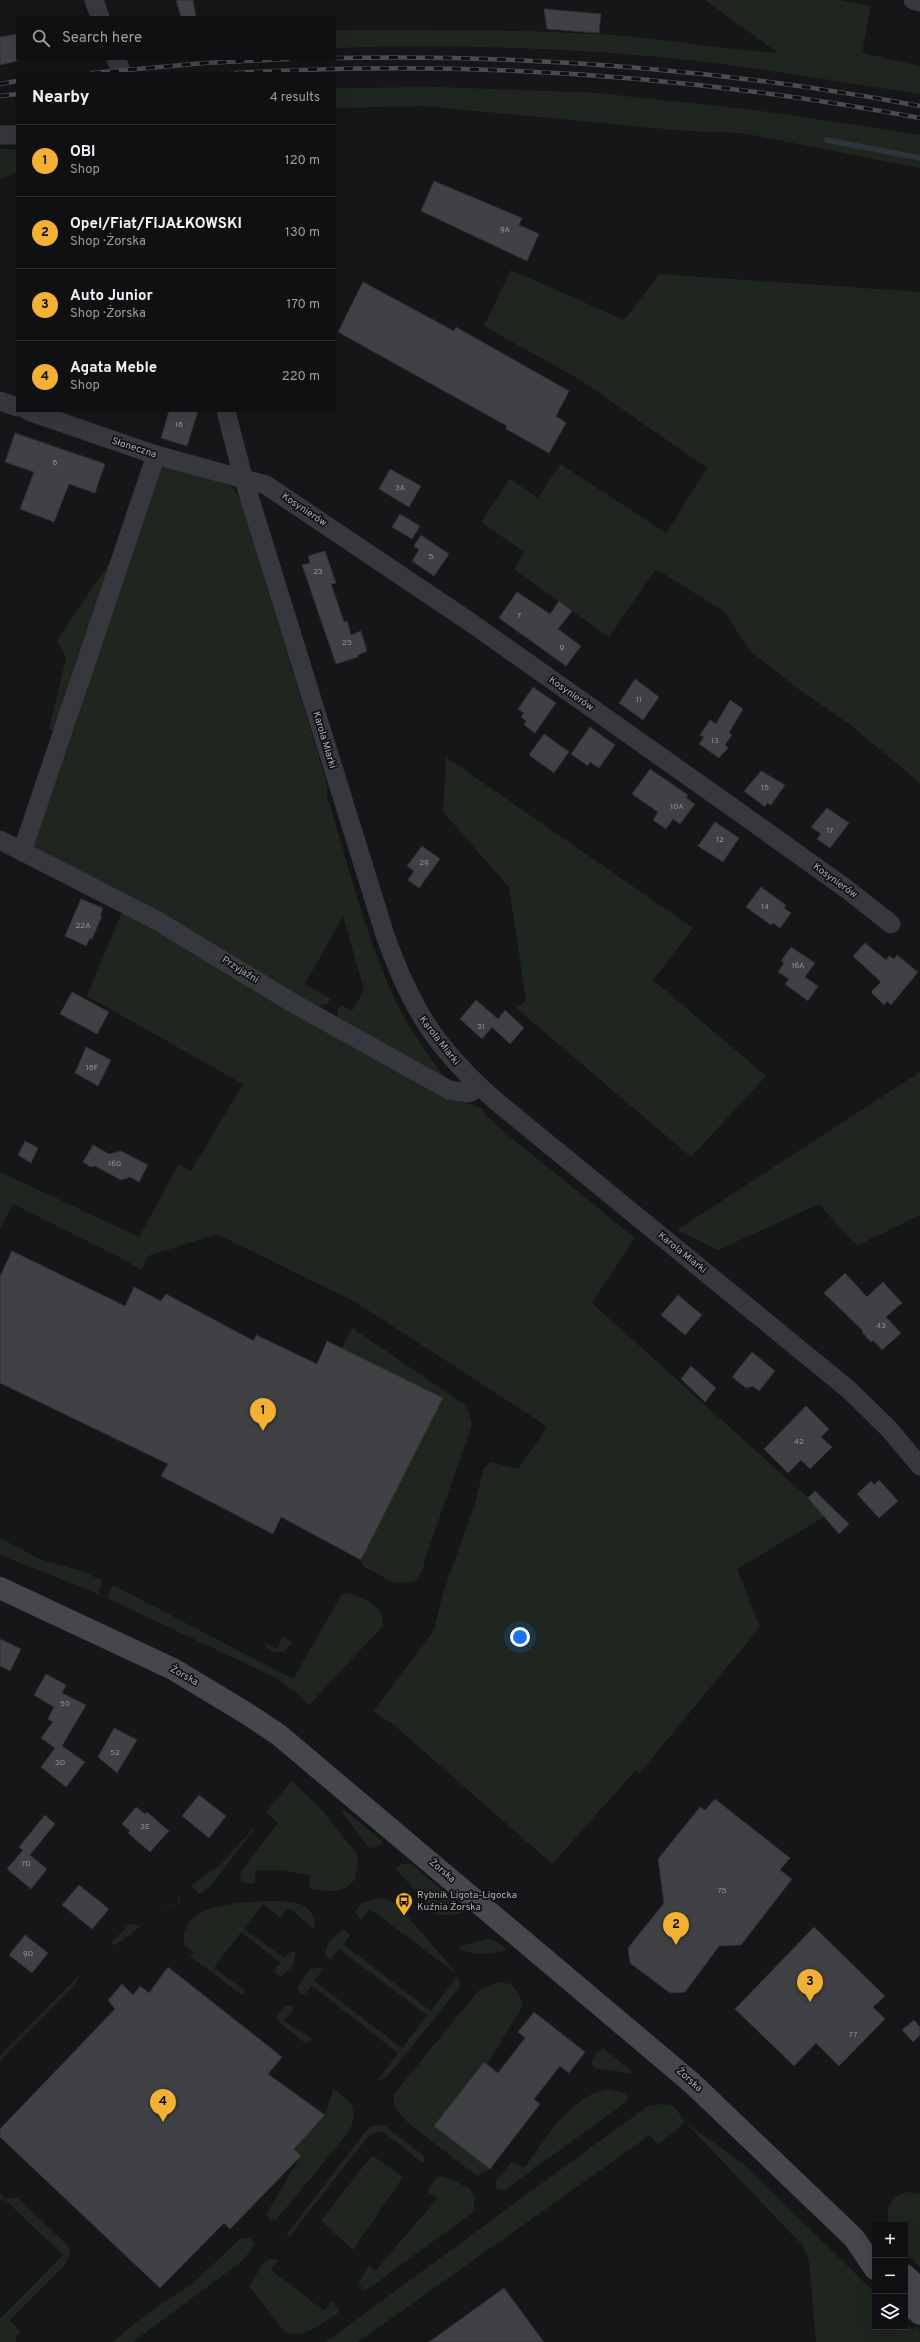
<!DOCTYPE html>
<html lang="en">
<head>
<meta charset="utf-8">
<style>
  :root { --surface:#101012; --page:#19191b; --text:#f1f3f6; --muted:#9c9d9f; --line:#303032; --accent:#f2b134 }
  body { margin:0; font-family:Overpass,sans-serif; background:var(--page); color:var(--text) }
  .controls { position:absolute; right:12px; bottom:12px; display:grid; overflow:hidden; border-radius:0px; box-shadow:0 4px 16px #0002 }
  .controls button { width:36px; height:36px; display:grid; place-items:center; padding:0; border:0; border-bottom:1px solid var(--line); background:var(--surface); color:var(--text); font:20px sans-serif }
  .you { position:absolute; left:520px; top:1637px; width:14px; height:14px; margin:-10px; border:3px solid #fff; border-radius:50%; background:#1a73e8; box-shadow:0 0 0 6px #1a73e833 }
  .badge { display:grid; place-items:center; width:26px; height:26px; border-radius:50%; background:var(--accent); color:#111; font-size:13px; font-weight:700 }
  .pin { position:absolute; translate:-50% -33px; filter:drop-shadow(0 1px 2px #0008) }
  .pin::after { content:''; position:absolute; top:21px; width:14px; height:12px; background:inherit; clip-path:polygon(0 0,100% 0,50% 100%) }
  .list { margin:0; padding:0; list-style:none }
  h2 { display:flex; justify-content:space-between; align-items:center; height:52px; margin:0; padding:0 16px; font-size:17px }
  h2 small { font-size:13px; font-weight:400; color:var(--muted) }
  .list li { display:grid; grid-template-columns:26px 1fr auto; gap:12px; align-items:center; box-sizing:border-box; height:72px; padding:0 16px; border-top:1px solid var(--line) }
  .list b { display:block; font-size:15px; white-space:nowrap }
  .list p { margin:0; font-size:13px; white-space:nowrap; color:var(--muted) }
  .list em { font-size:13px; font-style:normal; color:var(--muted) }
  .icon { flex:none; width:22px; height:22px; fill:none; stroke:currentColor; stroke-width:2; stroke-linecap:round; stroke-linejoin:round }
  .map { position:relative; flex:none; width:920px; height:2342px; overflow:hidden }
  .search { position:absolute; background:var(--surface); box-shadow:0 4px 16px #0002; left:16px; top:16px; width:320px; height:44px; display:flex; align-items:center; gap:10px; box-sizing:border-box; padding:0 14px; border-radius:0px; color:var(--muted); font-size:15px }
  .panel { position:absolute; background:var(--surface); box-shadow:0 4px 16px #0002; left:16px; top:72px; width:320px; height:340px; border-radius:0px }
  .map>svg:first-child { display:block }
  .green { fill:#1e261f }
  .lines { fill:none; stroke-linecap:round; stroke-linejoin:round }
  .stream { stroke:#2c353c; stroke-width:5.5 }
  .building { fill:#404145; stroke:#303034 }
  .street { stroke:#37383d; stroke-width:19 }
  .secondary { stroke:#45474d; stroke-width:22 }
  .rail-casing { stroke:#4a4c52; stroke-width:4.5 }
  .rail { stroke:#111113; stroke-width:3; stroke-dasharray:9; stroke-linecap:butt }
  .labels { text-anchor:middle; dominant-baseline:central; stroke-width:3.5; stroke-linejoin:round; paint-order:stroke }
  .number-label { font-size:8px; fill:#8e929b }
  .street-label { font-size:10px; fill:#a8adb8; stroke:#111113 }
  .poi-label { font-size:10px; fill:#a8adb8; stroke:#111113; text-anchor:start }
</style>
</head>
<body>
<div class="map">
<svg width="920" height="2342" viewBox="0 0 920 2342">
  <rect width="100%" height="100%" fill="#161618"/>
  <!-- green -->
  <path class="green" d="M 705,0 L 840,0 L 871,6 L 862,53 L 920,66 L 920,94 C 859,85 798,74 737,66 C 604,48 469,44 335,48 L 335,30 C 422,30 508,29 595,34 C 656,37 717,49 778,53 Z
    M 440,87 L 597,93 L 753,110 L 910,133 L 920,135 L 920,168 L 742,133 L 686,131 L 425,106 L 335,108 L 335,88 Z
    M 0,149 L 17,149 L 17,172 L 0,179 Z
    M 511,270 L 624,320 L 659,274 L 920,292 L 920,783 L 848,723 L 801,691 L 749,650 L 725,612 L 656,569 L 609,637 L 514,569 L 524,552 L 481,522 L 510,479 L 538,498 L 560,464 L 666,533 L 707,468 L 579,379 L 484,326 Z
    M 147,458 L 227,484 L 232,487 L 240,499 L 327,784 L 327,796 C 349,866 367,943 399,1008 C 412,1035 432,1056 446,1082 L 338,1021 L 337,1010 L 341,1005 L 352,1011 L 364,990 L 343,916 L 305,984 L 331,999 L 327,1004 L 313,1008 L 33,847 L 65,737 L 49,729 L 66,658 L 57,640 L 115,555 Z
    M 446,757 L 693,928 L 653,980 L 766,1076 L 691,1157 L 516,1008 L 526,1001 L 509,887 L 443,812 Z
    M 122,912 L 454,1099 L 481,1108 L 487,1116 L 508,1135 L 635,1238 L 592,1303 L 827,1515 L 737,1569 L 760,1627 L 640,1773 L 636,1770 L 552,1864 L 394,1725 L 373,1711 L 434,1630 L 443,1593 L 474,1506 L 484,1468 L 491,1462 L 518,1469 L 546,1429 L 542,1423 L 357,1303 L 217,1234 L 148,1256 L 141,1271 L 127,1261 L 13,1204 L 0,1229 L 0,1172 L 139,1237 L 177,1167 L 179,1164 L 191,1171 L 243,1084 L 87,996 Z
    M 920,1072 L 920,1215 L 858,1245 L 847,1236 L 819,1204 L 718,1250 L 677,1230 Z
    M 352,1328 L 467,1406 L 472,1425 L 426,1556 L 422,1572 L 414,1582 L 394,1583 L 363,1566 L 361,1560 L 443,1398 L 341,1349 Z
    M 0,1538 L 42,1560 L 84,1572 L 103,1581 L 98,1594 L 0,1555 Z
    M 113,1585 L 293,1679 L 342,1594 C 354,1591 375,1603 381,1613 C 383,1617 383,1621 383,1626 L 309,1705 L 298,1694 L 276,1678 L 107,1598 Z
    M 282,1637 L 293,1642 L 284,1652 L 272,1652 L 265,1646 L 264,1642 L 277,1649 Z
    M 292,1781 L 321,1809 L 357,1854 L 358,1862 L 355,1879 C 344,1895 326,1892 309,1888 L 310,1875 L 279,1870 L 255,1870 L 255,1883 L 247,1884 L 240,1880 L 241,1871 L 278,1823 L 266,1813 L 261,1818 Z
    M 343,1809 L 381,1840 L 383,1843 L 370,1849 L 342,1813 Z
    M 249,1826 L 253,1830 L 210,1887 L 200,1894 L 190,1886 L 220,1865 L 251,1831 Z
    M 403,1864 L 411,1864 L 467,1911 L 451,1915 L 437,1915 L 395,1868 Z
    M 179,1893 L 180,1901 L 152,1918 L 116,1945 L 110,1944 L 129,1924 L 140,1926 L 178,1901 Z
    M 381,1898 L 396,1903 L 458,1975 L 460,1987 L 388,2076 L 376,2082 L 398,2053 L 312,1986 L 305,1994 L 300,1994 L 297,1988 L 310,1969 L 317,1967 L 323,1970 L 314,1981 L 402,2048 L 427,2015 L 339,1949 L 331,1959 L 326,1957 C 324,1944 333,1936 344,1930 L 351,1935 L 347,1939 L 344,1945 L 431,2011 L 458,1975 L 370,1909 L 361,1920 L 355,1912 L 362,1903 Z
    M 263,1901 C 286,1901 317,1898 315,1930 L 289,1908 L 280,1917 L 263,1904 L 244,1929 L 284,1958 L 290,1952 L 295,1952 C 295,1965 291,1969 281,1977 L 275,1973 L 276,1968 L 281,1963 L 241,1932 L 214,1968 L 245,1991 L 242,1995 L 190,1956 L 194,1952 L 184,1945 C 178,1905 235,1903 263,1901 Z
    M 487,1939 L 498,1942 L 507,1950 C 489,1954 475,1956 458,1949 L 464,1945 Z
    M 79,1975 L 78,1979 L 71,1989 L 0,2061 L 0,2056 Z
    M 499,1982 L 511,1984 L 519,1994 L 523,2006 L 487,2064 L 484,2062 L 435,2126 L 490,2169 L 477,2176 L 409,2124 L 395,2108 L 393,2095 L 478,1991 Z
    M 292,2005 L 293,2010 L 284,2021 L 312,2038 L 306,2044 L 278,2021 L 277,2015 L 284,2006 Z
    M 603,2048 L 635,2074 L 595,2068 L 591,2063 L 597,2053 Z
    M 333,2089 C 353,2101 360,2112 348,2133 L 276,2220 L 270,2220 L 267,2213 L 301,2156 L 294,2149 L 325,2115 Z
    M 608,2089 L 625,2093 L 628,2097 L 626,2102 L 505,2190 L 496,2188 L 495,2182 L 512,2162 L 524,2168 C 548,2137 568,2097 608,2089 Z
    M 661,2104 L 674,2106 L 685,2122 L 745,2165 L 875,2293 L 875,2327 L 905,2327 L 905,2322 L 912,2329 L 917,2327 L 920,2330 L 920,2342 L 816,2342 L 809,2262 L 803,2246 L 685,2122 L 658,2145 L 650,2135 L 358,2342 L 326,2342 L 598,2142 L 647,2107 Z
    M 379,2125 L 385,2126 L 424,2156 L 425,2162 L 422,2163 L 384,2132 C 377,2130 372,2134 367,2138 L 290,2236 L 286,2235 L 369,2127 Z
    M 372,2155 L 403,2177 L 353,2250 L 321,2221 Z
    M 443,2176 L 469,2188 L 475,2197 L 473,2212 L 371,2287 L 364,2290 L 358,2283 L 369,2266 L 375,2271 L 437,2199 L 427,2191 L 437,2177 Z
    M 907,2192 L 920,2194 L 920,2267 L 905,2252 L 905,2225 L 889,2225 C 884,2209 891,2196 907,2192 Z
    M 0,2193 L 6,2199 L 17,2197 L 68,2246 L 70,2254 L 65,2265 L 10,2320 L 20,2332 L 15,2338 L 17,2342 L 0,2342 L 0,2319 L 63,2255 L 4,2199 L 0,2200 Z
    M 245,2238 L 251,2239 L 255,2245 L 242,2261 L 133,2342 L 112,2342 L 155,2308 L 192,2284 L 239,2240 Z
    M 270,2259 L 279,2260 L 271,2270 L 324,2311 L 332,2301 L 339,2310 L 337,2314 C 322,2323 303,2340 285,2332 L 249,2286 L 263,2264 Z"/>
  <g class="lines">
    <!-- stream -->
    <path class="stream" d="M 827,140 L 920,158"/>
  </g>
  <!-- building -->
  <path class="building" d="M 176,0 L 193,0 L 196,17 L 181,17 Z
    M 544,9 L 601,14 L 599,33 L 547,29 Z
    M 17,34 L 17,61 L 0,65 L 0,37 Z
    M 434,181 L 522,218 L 519,225 L 539,234 L 527,261 L 421,211 Z
    M 363,282 L 454,331 L 456,327 L 569,391 L 556,416 L 566,423 L 549,453 L 506,429 L 507,426 L 338,332 Z
    M 169,411 L 198,411 L 187,446 L 161,438 Z
    M 15,433 L 105,464 L 95,493 L 69,484 L 54,522 L 20,509 L 34,472 L 5,462 Z
    M 390,469 L 421,486 L 409,507 L 379,489 Z
    M 400,514 L 420,526 L 412,539 L 392,527 Z
    M 421,535 L 449,554 L 434,576 L 412,561 L 419,550 L 414,546 Z
    M 325,551 L 336,583 L 331,584 L 344,622 L 347,621 L 351,635 L 361,631 L 367,651 L 358,655 L 358,657 L 336,664 L 302,565 L 310,563 L 308,556 Z
    M 517,592 L 550,614 L 559,601 L 572,611 L 558,629 L 581,646 L 566,666 L 499,618 Z
    M 635,679 L 659,697 L 643,720 L 619,703 Z
    M 533,687 L 556,703 L 535,733 L 524,725 L 526,721 L 521,717 L 524,713 L 518,709 Z
    M 730,700 L 743,709 L 729,733 L 732,735 L 725,745 L 728,748 L 719,758 L 699,744 L 704,737 L 700,735 L 710,720 L 716,724 Z
    M 590,727 L 615,745 L 599,768 L 590,762 L 588,766 L 571,754 Z
    M 544,734 L 569,752 L 554,773 L 529,755 Z
    M 650,769 L 688,795 L 686,798 L 695,804 L 680,824 L 673,819 L 666,829 L 653,820 L 658,812 L 632,794 Z
    M 761,771 L 785,785 L 771,805 L 767,803 L 765,807 L 744,791 Z
    M 827,808 L 849,823 L 830,848 L 817,839 L 821,834 L 811,827 Z
    M 715,822 L 739,838 L 723,862 L 698,846 Z
    M 422,846 L 440,859 L 419,888 L 408,880 L 414,871 L 407,866 Z
    M 761,887 L 786,905 L 784,908 L 791,913 L 780,928 L 773,923 L 771,925 L 746,907 Z
    M 81,899 L 103,908 L 100,916 L 102,916 L 92,939 L 90,938 L 86,946 L 65,936 Z
    M 865,943 L 886,960 L 889,956 L 894,959 L 897,955 L 918,972 L 891,1005 L 887,1001 L 884,1005 L 871,992 L 881,982 L 853,956 Z
    M 791,947 L 815,963 L 805,977 L 818,986 L 808,1001 L 785,984 L 789,979 L 778,972 L 784,963 L 781,961 Z
    M 72,992 L 109,1012 L 97,1034 L 60,1014 Z
    M 476,1000 L 498,1019 L 505,1010 L 524,1028 L 510,1044 L 492,1027 L 482,1039 L 460,1019 Z
    M 86,1047 L 111,1060 L 98,1086 L 75,1073 Z
    M 25,1141 L 38,1148 L 31,1163 L 18,1155 Z
    M 93,1145 L 109,1154 L 121,1151 L 148,1165 L 139,1182 L 130,1177 L 121,1180 L 95,1166 L 91,1167 L 83,1162 Z
    M 12,1251 L 125,1306 L 134,1287 L 161,1301 L 166,1294 L 254,1341 L 256,1335 L 317,1364 L 327,1341 L 443,1398 L 361,1560 L 281,1517 L 273,1534 L 161,1476 L 168,1464 L 0,1383 L 0,1276 Z
    M 845,1273 L 867,1297 L 883,1282 L 902,1303 L 886,1317 L 901,1333 L 882,1350 L 873,1340 L 871,1342 L 862,1332 L 863,1331 L 824,1293 Z
    M 678,1295 L 702,1315 L 685,1335 L 661,1315 Z
    M 752,1352 L 775,1371 L 759,1391 L 753,1386 L 746,1388 L 732,1377 Z
    M 691,1366 L 716,1388 L 705,1402 L 681,1379 Z
    M 806,1406 L 829,1429 L 821,1437 L 832,1447 L 810,1469 L 801,1460 L 788,1473 L 764,1449 Z
    M 879,1480 L 898,1501 L 879,1518 L 857,1494 L 871,1481 L 874,1485 Z
    M 815,1491 L 849,1524 L 839,1534 L 808,1498 Z
    M 0,1639 L 21,1649 L 10,1671 L 0,1666 Z
    M 46,1674 L 66,1685 L 62,1693 L 86,1705 L 62,1746 L 85,1762 L 66,1787 L 41,1767 L 55,1748 L 41,1738 L 53,1722 L 48,1719 L 54,1707 L 34,1695 Z
    M 114,1728 L 137,1740 L 117,1773 L 98,1757 Z
    M 199,1795 L 226,1816 L 209,1838 L 182,1816 Z
    M 715,1799 L 790,1858 L 780,1870 L 792,1879 L 741,1945 L 719,1946 L 685,1992 L 670,1993 L 630,1963 L 628,1948 L 664,1903 L 658,1859 L 700,1807 L 705,1810 Z
    M 136,1807 L 145,1814 L 147,1812 L 169,1831 L 150,1852 L 128,1833 L 130,1831 L 122,1824 Z
    M 45,1815 L 55,1824 L 30,1855 L 47,1869 L 31,1889 L 7,1869 L 23,1850 L 19,1847 Z
    M 79,1885 L 109,1909 L 92,1929 L 62,1905 Z
    M 814,1927 L 885,1996 L 873,2007 L 885,2019 L 839,2066 L 816,2043 L 794,2066 L 735,2009 Z
    M 25,1935 L 48,1953 L 32,1973 L 9,1955 Z
    M 168,1967 L 282,2057 L 268,2074 L 325,2115 L 294,2149 L 301,2156 L 230,2229 L 224,2223 L 160,2288 L 0,2137 L 0,2129 L 115,2009 L 108,2000 L 122,1984 L 133,1995 L 140,1986 L 149,1993 Z
    M 534,2012 L 585,2052 L 569,2073 L 560,2066 L 534,2099 L 540,2104 L 490,2169 L 434,2126 L 484,2062 L 498,2073 L 525,2038 L 518,2032 Z
    M 914,2020 L 920,2027 L 920,2035 L 913,2042 L 902,2030 Z
    M 504,2288 L 544,2342 L 429,2342 Z"/>
  <g class="lines">
    <!-- street -->
    <path class="street" d="M 94,0 L 100,17
      M 913,0 L 920,2
      M 116,59 L 122,73
      M 0,135 L 17,135
      M 0,401 L 17,407
      M 28,411 L 156,455 L 266,485 L 470,622 L 746,817 L 848,890 L 891,924
      M 226,411 L 243,477 L 385,935 C 411,1009 437,1050 497,1102 L 848,1389 L 889,1429 L 920,1466
      M 0,840 L 156,920 L 293,1003 L 449,1090 L 469,1093 L 480,1087
      M 22,852 L 156,455"/>
    <!-- secondary -->
    <path class="secondary" d="M 0,1588 L 173,1669 L 246,1713 L 279,1735 L 692,2083 L 854,2238 L 875,2269
      M 905,2275 L 920,2289
      M 905,2300 L 920,2314"/>
    <!-- rail casing -->
    <g class="rail-casing">
      <path id="rail" d="M 335,58 C 531,54 727,70 920,106
        M 92,73 L 205,63 L 288,59
        M 236,73 C 465,59 695,76 920,118
        M 0,84 L 17,81
        M 0,96 L 17,94"/>
    </g>
    <!-- rail -->
    <use href="#rail" class="rail"/>
  </g>
  <!-- icons -->
  <defs>
    <g id="bus-pin" transform="scale(0.9)"><path d="M0 17L-7.5 6A9.5 9.5 0 1 1 7.5 6Z" fill="#f2b134" stroke="#111113"/><path d="M-5-6H5V4H4V6H2V4H-2V6H-4V4H-5ZM-3.5-4V0h7V-4ZM-3.5 1.2v1.5H-2V1.2ZM2 1.2v1.5H3.5V1.2Z" fill="#111"/></g>
  </defs>
  <g fill-rule="evenodd">
    <use href="#bus-pin" x="404" y="1901"/>
  </g>
  <g class="labels">
    <!-- number labels -->
    <g class="number-label">
      <text x="505" y="230">9A</text>
      <text x="179" y="425">18</text>
      <text x="55" y="463">8</text>
      <text x="400" y="488">3A</text>
      <text x="431" y="557">5</text>
      <text x="318" y="572">23</text>
      <text x="519" y="616">7</text>
      <text x="347" y="643">25</text>
      <text x="562" y="648">9</text>
      <text x="639" y="700">11</text>
      <text x="715" y="741">13</text>
      <text x="765" y="788">15</text>
      <text x="677" y="807">10A</text>
      <text x="830" y="831">17</text>
      <text x="720" y="840">12</text>
      <text x="424" y="863">29</text>
      <text x="765" y="907">14</text>
      <text x="83" y="926">22A</text>
      <text x="798" y="966">16A</text>
      <text x="481" y="1027">31</text>
      <text x="92" y="1068">18F</text>
      <text x="115" y="1164">16G</text>
      <text x="881" y="1326">43</text>
      <text x="799" y="1442">42</text>
      <text x="65" y="1704">50</text>
      <text x="115" y="1753">52</text>
      <text x="60" y="1763">3D</text>
      <text x="145" y="1827">3E</text>
      <text x="26" y="1864">7D</text>
      <text x="722" y="1891">75</text>
      <text x="28" y="1954">9D</text>
      <text x="853" y="2035">77</text>
    </g>
    <!-- street labels -->
    <g class="street-label">
      <text transform="translate(134 448) rotate(18)">Słoneczna</text>
      <text transform="translate(304 510) rotate(34)">Kosynierów</text>
      <text transform="translate(571 694) rotate(35)">Kosynierów</text>
      <text transform="translate(324 740) rotate(73)">Karola Miarki</text>
      <text transform="translate(835 881) rotate(36)">Kosynierów</text>
      <text transform="translate(240 970) rotate(32)">Przyjaźni</text>
      <text transform="translate(439 1041) rotate(52)">Karola Miarki</text>
      <text transform="translate(682 1253) rotate(39)">Karola Miarki</text>
      <text transform="translate(184 1676) rotate(29)">Żorska</text>
      <text transform="translate(442 1871) rotate(40)">Żorska</text>
      <text transform="translate(689 2080) rotate(42)">Żorska</text>
    </g>
    <!-- poi labels -->
    <g class="poi-label">
      <text x="417" y="1895">Rybnik Ligota-Ligocka<tspan x="417" dy="12">Kuźnia Żorska</tspan></text>
    </g>
  </g>
</svg>
<div class="controls">
<button>+</button>
<button>−</button>
<button><svg class="icon" aria-label="layers" viewBox="0 0 24 24"><path d="M12 4l9 5-9 5-9-5zM3 14l9 5 9-5"/></svg></button>
</div>
<div class="you"></div>
<div class="pin badge" style="left:263px;top:1431px">1</div>
<div class="pin badge" style="left:676px;top:1945px">2</div>
<div class="pin badge" style="left:810px;top:2002px">3</div>
<div class="pin badge" style="left:163px;top:2122px">4</div>
<div class="search"><svg class="icon" aria-label="search" viewBox="0 0 24 24"><circle cx="10" cy="10" r="6"/><path d="M15 15l6 6"/></svg>Search here</div>
<section class="panel">
<h2>Nearby<small>4 results</small></h2>
<ul class="list">
<li><span class="badge">1</span><div><b>OBI</b><p>Shop</p></div><em>120 m</em></li>
<li><span class="badge">2</span><div><b>Opel/Fiat/FIJAŁKOWSKI</b><p>Shop · Żorska</p></div><em>130 m</em></li>
<li><span class="badge">3</span><div><b>Auto Junior</b><p>Shop · Żorska</p></div><em>170 m</em></li>
<li><span class="badge">4</span><div><b>Agata Meble</b><p>Shop</p></div><em>220 m</em></li>
</ul>
</section>
</div>
</body>
</html>
